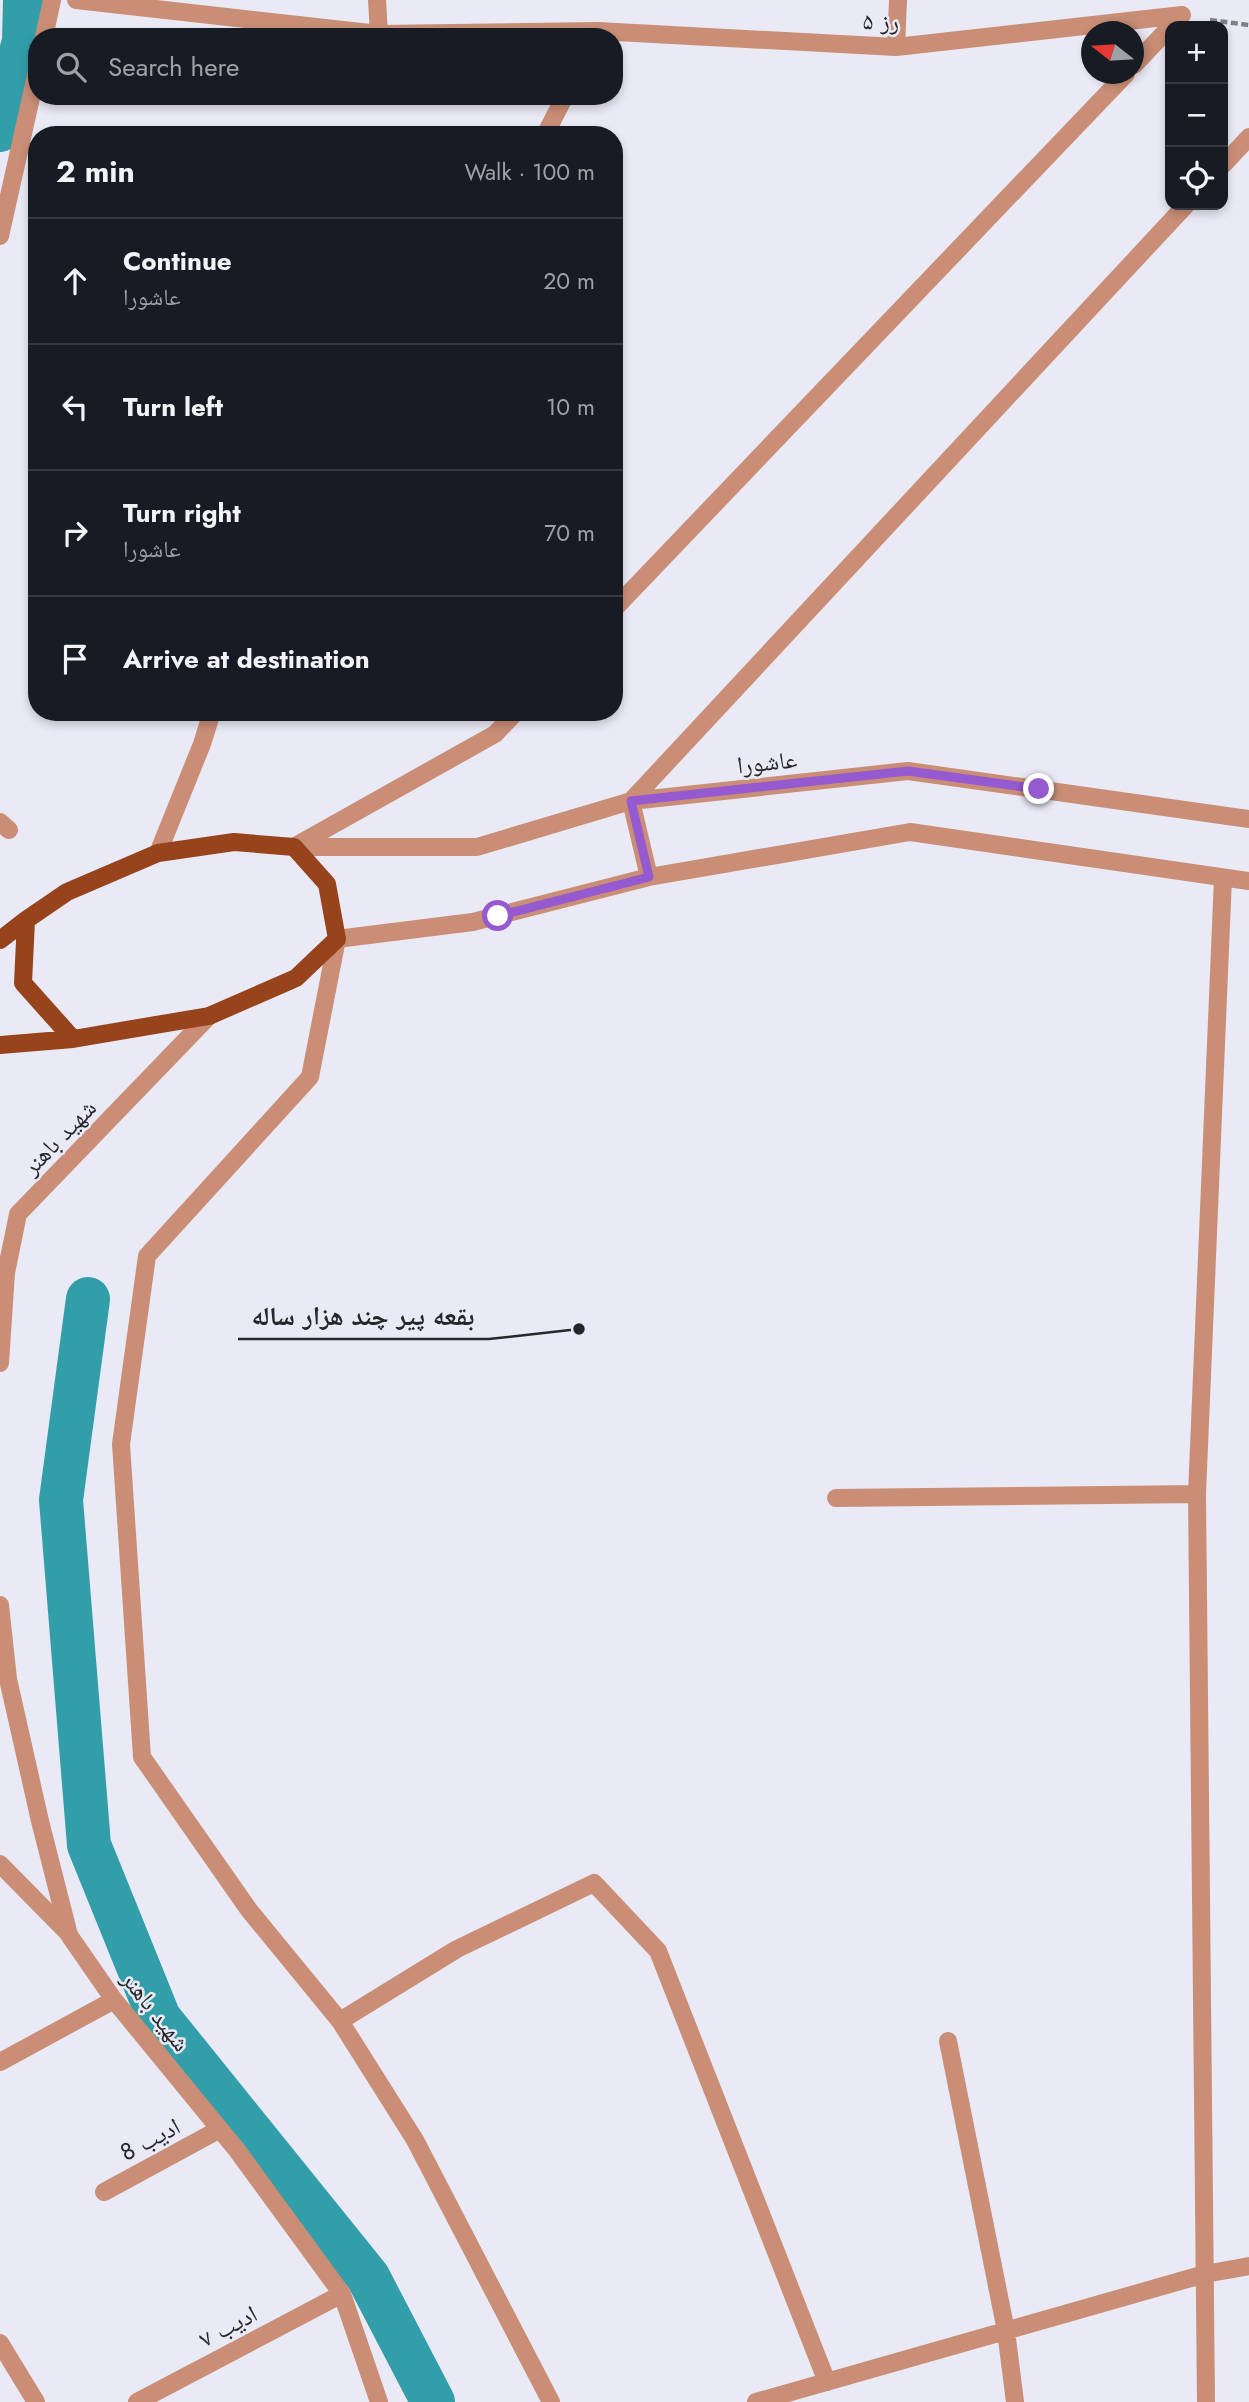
<!DOCTYPE html>
<html lang="en">
<head>
<meta charset="utf-8">
<style>
  :root { --surface:#171b24; --page:#242831; --text:#f1f3f6; --muted:#9ea1a6; --line:#363941 }
  body { margin:0; font-family:Jost,"Noto Naskh Arabic",sans-serif; background:var(--page); color:var(--text) }
  .controls { position:absolute; right:21px; top:21px; display:grid; overflow:hidden; border-radius:14px; box-shadow:0 4px 10px #0003 }
  .controls button { width:63px; height:63px; display:grid; place-items:center; padding:0; border:0; border-bottom:2px solid var(--line); background:var(--surface); color:var(--text); font:35px sans-serif }
  .compass { position:absolute; left:1081px; top:21px; width:63px; height:63px; border-radius:50%; background:var(--surface); box-shadow:0 4px 10px #0003; rotate:287deg }
  .stop { position:absolute; width:21px; height:21px; margin:-16px; border:5px solid #9559d0; border-radius:50%; background:#fff }
  .stop.end { background:#9559d0; border-color:#fff; box-shadow:0 2px 7px #0008 }
  .list { margin:0; padding:0; list-style:none }
  h2 { display:flex; justify-content:space-between; align-items:center; height:91px; margin:0; padding:0 28px; font-size:30px }
  h2 small { font-size:23px; font-weight:400; color:var(--muted) }
  .list li { display:grid; grid-template-columns:46px 1fr auto; gap:21px; align-items:center; box-sizing:border-box; height:126px; padding:0 28px; border-top:2px solid var(--line) }
  .list b { display:block; font-size:26px; white-space:nowrap }
  .list p { margin:0; font-size:23px; white-space:nowrap; color:var(--muted) }
  .list em { font-size:23px; font-style:normal; color:var(--muted) }
  .icon { flex:none; width:38px; height:38px; fill:none; stroke:currentColor; stroke-width:2; stroke-linecap:round; stroke-linejoin:round }
  .map { position:relative; flex:none; width:1249px; height:2402px; overflow:hidden }
  .search { position:absolute; background:var(--surface); box-shadow:0 4px 10px #0003; left:28px; top:28px; width:595px; height:77px; display:flex; align-items:center; gap:18px; box-sizing:border-box; padding:0 24px; border-radius:28px; color:var(--muted); font-size:26px }
  .panel { position:absolute; background:var(--surface); box-shadow:0 4px 10px #0003; left:28px; top:126px; width:595px; height:595px; border-radius:28px }
  .map>svg:first-child { display:block }
  .lines { fill:none; stroke-linecap:round; stroke-linejoin:round }
  .canal { stroke:#329eaa; stroke-width:44 }
  .path { stroke:#808188; stroke-width:4.5; stroke-dasharray:7 3.5; stroke-linecap:butt }
  .minor { stroke:#ca8e76; stroke-width:18 }
  .major { stroke:#97441c; stroke-width:18 }
  .route { stroke:#9559d0; stroke-width:9 }
  .labels { text-anchor:middle; dominant-baseline:central; stroke-width:5; stroke-linejoin:round; paint-order:stroke }
  .street-label { font-size:24px; fill:#26272b; stroke:#e9eaf5 }
  .leader { fill:none; stroke:#26272b; stroke-width:2.5 }
  .callout-dot { fill:#26272b; stroke:#e9eaf5; stroke-width:2.5 }
  .callout-label { font-size:26px; text-anchor:middle; font-weight:bold; fill:#26272b; stroke:#e9eaf5; stroke-width:5; stroke-linejoin:round; paint-order:stroke }
</style>
</head>
<body>
<div class="map">
<svg width="1249" height="2402" viewBox="0 0 1249 2402">
  <rect width="100%" height="100%" fill="#e9eaf5"/>
  <g class="lines">
    <!-- canal -->
    <path class="canal" d="M 0,130 L 24,41 L 25,0
      M 88,1299 L 61,1500 L 89,1845 L 159,2018 L 368,2277 L 433,2402"/>
    <!-- path -->
    <path class="path" d="M 1210,20 L 1249,25"/>
    <!-- minor -->
    <path class="minor" d="M 76,0 L 379,34 L 598,31 L 896,47 L 1182,15
      M 377,0 L 379,34
      M 44,37 L 52,0
      M 896,47 L 898,0
      M 1134,65 L 1170,27
      M 545,135 L 565,96
      M 1223,165 L 1249,137
      M 0,236 L 37,71
      M 614,609 L 1126,74
      M 0,822 L 9,830
      M 297,845 L 495,734 L 516,712
      M 294,847 L 477,847 L 631,801 L 908,771 L 1249,819
      M 158,853 L 202,744 L 212,712
      M 649,877 L 631,801 L 1186,205
      M 0,1363 L 6,1273 L 18,1214 L 209,1016
      M 836,1498 L 1197,1494
      M 0,1605 L 8,1679 L 40,1821 L 69,1935 L 114,2000 L 236,2149 L 342,2294 L 379,2402
      M 0,1864 L 69,1934
      M 340,2021 L 415,2140 L 551,2402
      M 948,2041 L 1006,2331 L 1015,2402
      M 0,2062 L 114,2000
      M 104,2192 L 220,2129
      M 0,2343 L 36,2402
      M 827,2382 L 658,1951 L 594,1883 L 457,1949 L 340,2021 L 249,1910 L 142,1757 L 121,1444 L 147,1256 L 310,1077 L 337,939 L 473,922 L 649,877 L 910,832 L 1249,881
      M 137,2402 L 342,2294
      M 756,2402 L 1205,2274 L 1249,2266
      M 1206,2402 L 1197,1494 L 1223,878"/>
    <!-- major -->
    <path class="major" d="M 0,940 L 26,920
      M 0,1045 L 73,1039 L 209,1016 L 296,978 L 337,939 L 327,884 L 294,847 L 234,842 L 158,853 L 67,892 L 26,920 L 23,983 L 73,1039"/>
  </g>
  <g class="lines">
    <!-- route -->
    <path class="route" d="M 498,916 L 649,877 L 631,801 L 908,771 L 1039,789"/>
  </g>
  <g class="labels">
    <!-- street labels -->
    <g class="street-label">
      <text transform="translate(881 21) rotate(1)">رز ۵</text>
      <text transform="translate(767 762) rotate(-6)">عاشورا</text>
      <text transform="translate(59 1137) rotate(-46)">شهید باهنر</text>
      <text transform="translate(156 2011) rotate(52)">شهید باهنر</text>
      <text transform="translate(150 2139) rotate(-28)">ادیب 8</text>
      <text transform="translate(228 2326) rotate(-28)">ادیب ۷</text>
    </g>
  </g>
  <!-- callouts -->
  <path class="leader" d="M579 1329L489 1339H238"/>
  <circle class="callout-dot" cx="579" cy="1329" r="7"/>
  <g class="callout-label">
    <text x="363" y="1325">بقعه پیر چند هزار ساله</text>
  </g>
</svg>
<div class="controls">
<button>+</button>
<button>−</button>
<button><svg class="icon" aria-label="locate" viewBox="0 0 24 24"><circle cx="12" cy="12" r="6"/><path d="M12 2v4M12 18v4M2 12h4M18 12h4"/></svg></button>
</div>
<svg class="compass" viewBox="-18 -18 36 36"><path d="M0-13l5 13h-10z" fill="#e53935"/><path d="M0 13l5-13h-10z" fill="#9ea1a6"/></svg>
<div class="stop" style="left:498px;top:916px"></div>
<div class="stop end" style="left:1039px;top:789px"></div>
<div class="search"><svg class="icon" aria-label="search" viewBox="0 0 24 24"><circle cx="10" cy="10" r="6"/><path d="M15 15l6 6"/></svg>Search here</div>
<section class="panel">
<h2>2 min<small>Walk · 100 m</small></h2>
<ul class="list">
<li><svg class="icon" aria-label="ahead" viewBox="0 0 24 24"><path d="M12 20V5M6 11l6-6 6 6"/></svg><div><b>Continue</b><p>عاشورا</p></div><em>20 m</em></li>
<li><svg class="icon" aria-label="left" viewBox="0 0 24 24"><path d="M17 20v-9H6M10 6l-5 5 5 5"/></svg><div><b>Turn left</b></div><em>10 m</em></li>
<li><svg class="icon" aria-label="right" viewBox="0 0 24 24"><path d="M7 20v-9h11M14 6l5 5-5 5"/></svg><div><b>Turn right</b><p>عاشورا</p></div><em>70 m</em></li>
<li><svg class="icon" aria-label="arrive" viewBox="0 0 24 24"><path d="M6 21V4h12l-3 4 3 4H6"/></svg><div><b>Arrive at destination</b></div></li>
</ul>
</section>
</div>
</body>
</html>
